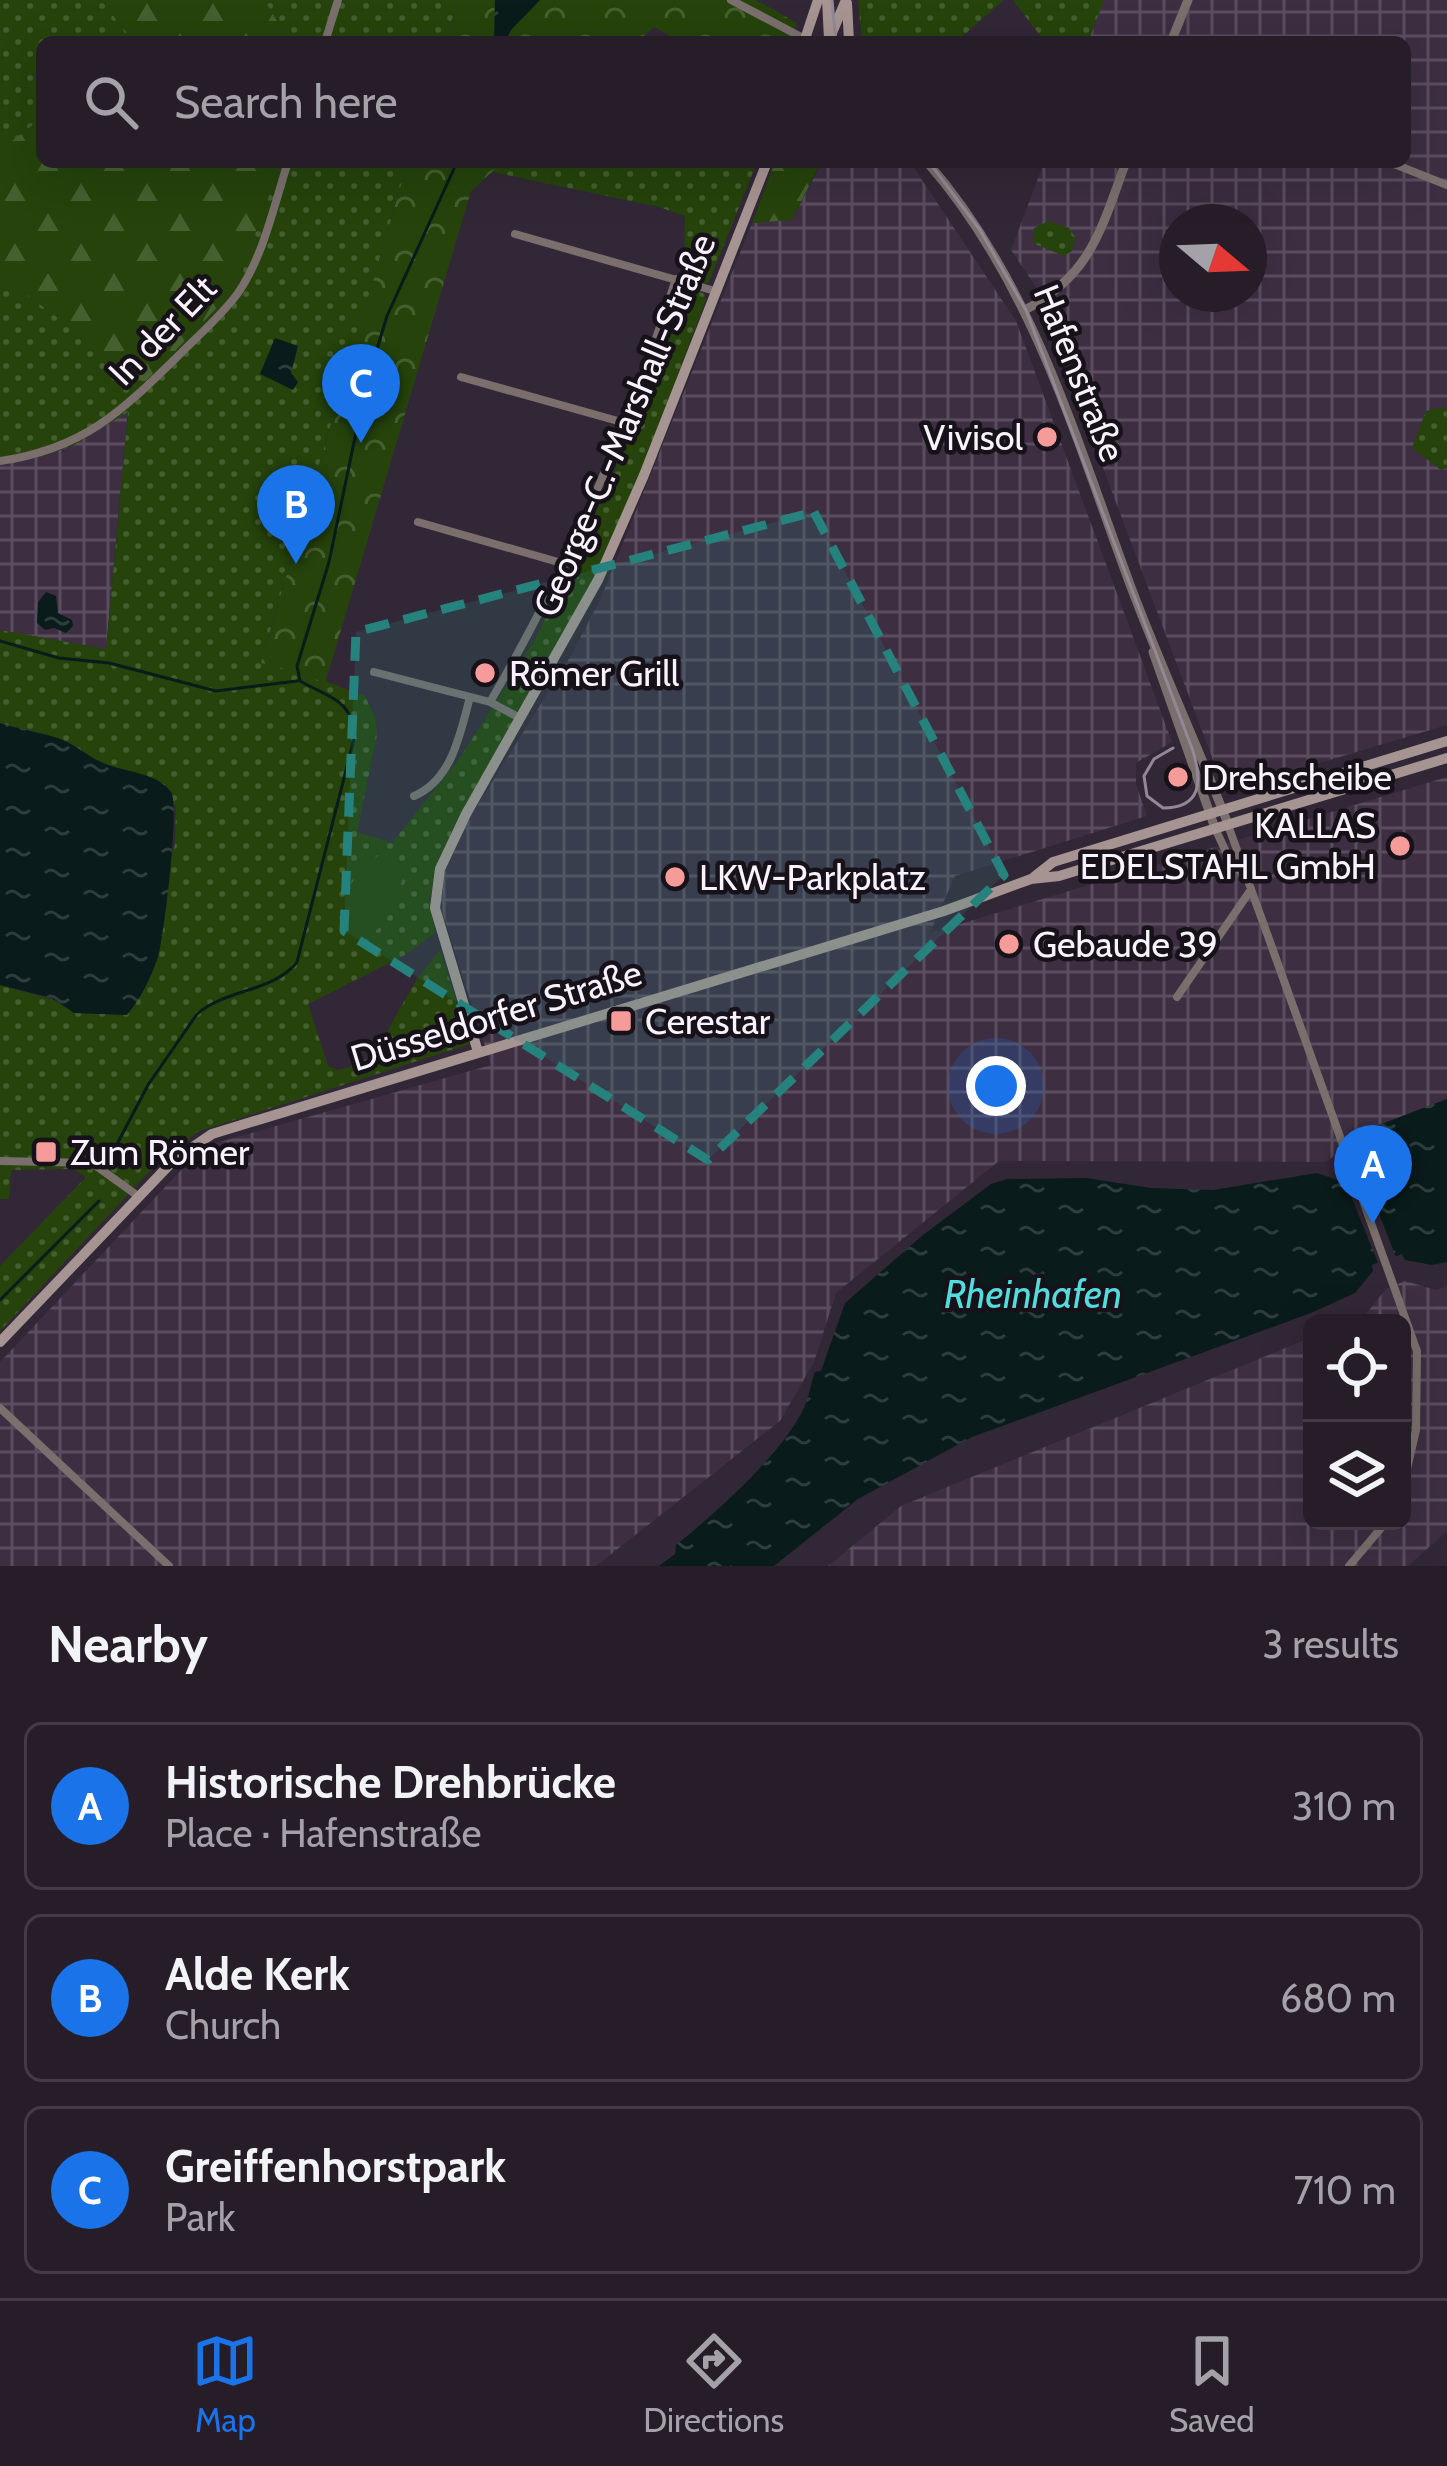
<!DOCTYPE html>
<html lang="en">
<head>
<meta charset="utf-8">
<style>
  :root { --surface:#261d28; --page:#2e2630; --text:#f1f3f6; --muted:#a4a2a8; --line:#423b45; --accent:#1a73e8 }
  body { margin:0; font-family:Cabin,sans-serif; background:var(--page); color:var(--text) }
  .controls { position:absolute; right:36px; bottom:36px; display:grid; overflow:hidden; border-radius:18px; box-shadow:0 12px 48px #0002 }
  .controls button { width:108px; height:108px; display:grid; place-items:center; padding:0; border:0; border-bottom:3px solid var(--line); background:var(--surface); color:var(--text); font:60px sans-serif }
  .compass { position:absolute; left:1159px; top:204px; width:108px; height:108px; border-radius:50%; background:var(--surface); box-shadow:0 12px 48px #0002; rotate:109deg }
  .you { position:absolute; left:996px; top:1086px; width:42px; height:42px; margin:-30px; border:9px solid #fff; border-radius:50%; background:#1a73e8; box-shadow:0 0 0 18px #1a73e833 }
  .badge { display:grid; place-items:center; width:78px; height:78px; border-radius:50%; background:var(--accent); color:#fff; font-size:39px; font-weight:700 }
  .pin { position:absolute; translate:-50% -99px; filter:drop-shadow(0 3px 6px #0008) }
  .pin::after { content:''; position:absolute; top:63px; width:42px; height:36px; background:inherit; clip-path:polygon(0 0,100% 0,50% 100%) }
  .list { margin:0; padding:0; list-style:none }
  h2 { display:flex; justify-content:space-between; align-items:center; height:156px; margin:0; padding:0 48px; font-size:51px }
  h2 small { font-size:39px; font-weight:400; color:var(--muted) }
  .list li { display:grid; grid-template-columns:78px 1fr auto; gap:36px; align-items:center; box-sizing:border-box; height:168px; margin:0 24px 24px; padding:0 24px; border:3px solid var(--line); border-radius:18px }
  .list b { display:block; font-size:45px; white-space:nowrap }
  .list p { margin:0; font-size:39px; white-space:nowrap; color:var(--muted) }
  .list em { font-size:39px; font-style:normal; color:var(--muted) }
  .icon { flex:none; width:66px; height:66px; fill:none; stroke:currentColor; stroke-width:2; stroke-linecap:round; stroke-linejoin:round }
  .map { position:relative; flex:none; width:1447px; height:1566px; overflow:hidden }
  .search { position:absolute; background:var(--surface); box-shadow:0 12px 48px #0002; left:36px; right:36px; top:36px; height:132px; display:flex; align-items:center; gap:30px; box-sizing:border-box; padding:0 42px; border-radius:18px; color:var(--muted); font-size:45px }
  .sheet { height:732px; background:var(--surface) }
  nav { display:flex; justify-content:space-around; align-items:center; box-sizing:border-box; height:168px; border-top:3px solid var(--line); background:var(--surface); font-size:33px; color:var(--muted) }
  nav a { display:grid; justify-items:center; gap:6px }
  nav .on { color:var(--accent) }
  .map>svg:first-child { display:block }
  .industrial { fill:url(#industrial-grid); fill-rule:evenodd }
  .grass { fill:url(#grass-dots) }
  .forest { fill:url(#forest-firs) }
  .park { fill:url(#park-crowns) }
  .pitch { fill:#25430b }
  .water { fill:url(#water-ripples) }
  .pier { fill:#322736 }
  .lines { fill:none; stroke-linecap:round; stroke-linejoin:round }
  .stream { stroke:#0a1b1b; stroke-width:3 }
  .minor { stroke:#7a6f6d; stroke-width:8 }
  .tertiary { stroke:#7a6f6d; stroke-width:9 }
  .secondary { stroke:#a69492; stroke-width:10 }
  .tram { stroke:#928896; stroke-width:3 }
  .marked { fill:#26827c; fill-opacity:0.2; stroke:#26827c; stroke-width:9; stroke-dasharray:24 15; stroke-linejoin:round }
  .poi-dot { fill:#f59b9a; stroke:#171219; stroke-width:4.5 }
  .labels { text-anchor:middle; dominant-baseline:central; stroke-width:9; stroke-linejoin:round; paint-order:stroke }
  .street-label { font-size:36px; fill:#f9f1fc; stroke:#171219 }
  .poi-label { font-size:36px; fill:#f9f1fc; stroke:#171219; text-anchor:start }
  .water-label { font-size:39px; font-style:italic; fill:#53dcde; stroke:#171219 }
</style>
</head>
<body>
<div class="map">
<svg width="1447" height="1566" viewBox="0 0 1447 1566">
  <defs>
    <pattern id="industrial-grid" width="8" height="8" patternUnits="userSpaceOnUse" patternTransform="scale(3)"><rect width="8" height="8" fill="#3d2e42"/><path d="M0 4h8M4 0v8" fill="none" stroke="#5a4d5e"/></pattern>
    <pattern id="grass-dots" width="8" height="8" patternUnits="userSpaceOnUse" patternTransform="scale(3)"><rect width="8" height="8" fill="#25430b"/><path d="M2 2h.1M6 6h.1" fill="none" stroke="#455f2f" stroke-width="1.8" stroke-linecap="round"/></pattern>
    <pattern id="forest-firs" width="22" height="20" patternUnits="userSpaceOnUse" patternTransform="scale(3)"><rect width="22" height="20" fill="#25430b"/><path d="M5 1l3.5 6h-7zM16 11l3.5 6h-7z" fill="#455f2f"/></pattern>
    <pattern id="park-crowns" width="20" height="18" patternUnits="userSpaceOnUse" patternTransform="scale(3)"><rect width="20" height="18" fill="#25430b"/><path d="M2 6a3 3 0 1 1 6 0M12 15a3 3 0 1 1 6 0" fill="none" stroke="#455f2f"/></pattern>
    <pattern id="water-ripples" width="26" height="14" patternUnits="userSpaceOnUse" patternTransform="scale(3)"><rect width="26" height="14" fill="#0a1b1b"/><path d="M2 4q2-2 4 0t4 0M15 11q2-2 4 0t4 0" fill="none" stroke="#2e3d3d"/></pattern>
  </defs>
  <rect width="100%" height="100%" fill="#322736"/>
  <!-- industrial -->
  <path class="industrial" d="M 1104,0 L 1447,0 L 1447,725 L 1236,788 L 1222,784 L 1054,338 L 1053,312 L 1011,250 L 1044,162 L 1405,162 L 1405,42 L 1088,42 ZM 1177,222 L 1249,222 L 1249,294 L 1177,294 Z
    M 828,162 L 910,162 L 1016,321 L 1172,742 L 1136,763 L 1136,784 L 1147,816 L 955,876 L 930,933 L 1447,777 L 1447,1099 L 1371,1128 L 1326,1162 L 999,1161 L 836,1293 L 814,1362 L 780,1421 L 596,1566 L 0,1566 L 0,1362 L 183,1168 L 216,1143 L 491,1065 L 438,899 L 442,878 L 469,819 L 570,657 L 600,600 L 752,223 L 792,220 L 818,170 Z
    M 128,409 L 106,649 L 0,630 L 0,464 Z
    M 1405,1281 L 1436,1290 L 1447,1286 L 1447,1531 L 1408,1566 L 828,1566 L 901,1506 L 1312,1337 L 1312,1521 L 1402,1521 L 1402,1323 L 1347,1323 L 1365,1315 L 1387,1288 Z"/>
  <!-- grass -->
  <path class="grass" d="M 0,0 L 101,0 L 134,42 L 42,42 L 42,118 L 0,150 Z
    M 264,0 L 459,0 L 444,42 L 290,42 Z
    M 858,0 L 1004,0 L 956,42 L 862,42 Z
    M 1013,0 L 1104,0 L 1088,42 L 1045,42 Z
    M 281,162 L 408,162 L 261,662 L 304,673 L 365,696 L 376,720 L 377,735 L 357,832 L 392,843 L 459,759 L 491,710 L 536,637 L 572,566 L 619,460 L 684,290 L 685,216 L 659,207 L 492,172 L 503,162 L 757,162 L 709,282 L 692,288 L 704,294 L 706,300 L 640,474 L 594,578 L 452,830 L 429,898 L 435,933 L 405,955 L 308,1004 L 328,1066 L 337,1070 L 347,1068 L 373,1056 L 417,979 L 440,950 L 470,1044 L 197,1132 L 150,1171 L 0,1331 L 0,1266 L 86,1177 L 73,1169 L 11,1170 L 9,1199 L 0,1199 L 0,985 L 61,1002 L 166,876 L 175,844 L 176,807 L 157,781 L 100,763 L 50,736 L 0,723 L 0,630 L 106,649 L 128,412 L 74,445 L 44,456 L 0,464 L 0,274 L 144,383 L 235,289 Z
    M 1049,221 L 1069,228 L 1075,237 L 1072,251 L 1064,256 L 1033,243 L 1034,228 Z
    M 1442,407 L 1447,408 L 1447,468 L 1441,470 L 1412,448 L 1426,411 Z"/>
  <!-- forest -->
  <path class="forest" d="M 101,0 L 264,0 L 290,42 L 134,42 Z
    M 42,118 L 42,162 L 281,162 L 235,289 L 144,383 L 0,274 L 0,150 Z
    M 775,162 L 828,162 L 817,170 L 792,220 L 752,223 Z"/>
  <!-- park -->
  <path class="park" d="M 459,0 L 495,0 L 494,42 L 444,42 Z
    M 540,0 L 756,0 L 797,23 L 791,42 L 682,42 L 654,27 L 637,42 L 505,42 L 511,30 Z
    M 408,162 L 503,162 L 471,191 L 325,684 L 304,673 L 261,663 Z"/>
  <!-- pitch -->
  <path class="pitch" d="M 393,850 L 404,869 C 399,901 391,919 366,940 L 341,932 C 344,894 353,861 393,850 Z"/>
  <!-- water -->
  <path class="water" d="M 495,0 L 540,0 L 511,30 L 505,42 L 494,42 Z
    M 275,338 L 298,346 L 291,373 L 298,382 L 293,390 L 260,374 Z
    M 46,592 L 56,596 L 58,613 L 72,620 L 73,626 L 66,633 L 54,628 L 45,630 L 37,623 L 38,602 Z
    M 0,723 C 20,730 43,732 63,740 C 77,746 89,757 103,763 C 123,772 157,772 171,792 C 180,805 164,938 158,957 C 151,978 141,998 127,1015 L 74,1013 L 52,998 L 0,985 Z
    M 1447,1099 L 1447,1262 L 1432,1265 L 1405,1260 L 1402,1254 L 1372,1265 L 1373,1271 L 1355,1293 L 1311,1313 L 972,1437 L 858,1499 L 774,1566 L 659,1566 L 675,1554 L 676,1545 C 714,1515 784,1452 804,1408 C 809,1397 811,1383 815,1372 L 821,1371 L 845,1303 L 923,1235 L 991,1184 L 1007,1179 L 1086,1178 L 1151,1188 L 1213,1190 L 1317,1173 L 1343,1182 L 1347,1191 L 1376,1180 L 1373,1172 L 1379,1160 L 1371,1128 Z"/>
  <!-- pier -->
  <path class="pier" d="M 1343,1176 L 1350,1184 L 1365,1178 L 1398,1262 L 1380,1268 Z"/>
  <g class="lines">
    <!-- stream -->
    <path class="stream" d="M 0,641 L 59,658 L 109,663 L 216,691 L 297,681
      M 115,1148 L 148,1085 L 197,1014 C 225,989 274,992 297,962 L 354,739 C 354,700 330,698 300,681 L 297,666 L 329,562 L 366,385 L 387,316 L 457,162
      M 0,1300 L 99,1201"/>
    <!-- minor -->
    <path class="minor" d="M 731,0 L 805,39
      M 325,42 L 338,0
      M 1389,162 L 1447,185
      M 515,234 L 715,291
      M 461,377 L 625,423
      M 0,461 C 84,449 122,411 180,354 C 200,334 222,315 238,293 C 264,255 274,205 288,162
      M 418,522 L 565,564
      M 374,672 L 490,702 L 520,718
      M 490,702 C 569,568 628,427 676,279
      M 414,796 C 452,780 460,734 470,697
      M 1228,825 L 1417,1351 L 1416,1430 L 1402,1490
      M 1215,828 L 1231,863 L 1242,873
      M 1177,997 L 1250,891
      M 0,1161 L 92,1163 L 138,1196
      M 0,1408 L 169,1566
      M 1349,1566 L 1387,1521"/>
    <!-- tertiary -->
    <path class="tertiary" d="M 1171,42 L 1188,0
      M 927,162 C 1033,283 1076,440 1131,587 C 1161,667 1197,744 1228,824
      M 1025,310 C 1092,274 1101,229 1126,162
      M 1153,652 L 1215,828"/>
    <!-- secondary -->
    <path class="secondary" d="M 827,0 L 829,39
      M 847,3 L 849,41
      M 804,42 L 818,0
      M 828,42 L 846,0
      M 1034,877 L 1053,862 L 1447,741
      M 478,1052 L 435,908 L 440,869 L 466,814 L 598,580 L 644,475 L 767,162
      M 0,1342 L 174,1160 L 212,1134 L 944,911 L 1031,879 L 1059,876 L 1447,758"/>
    <!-- tram -->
    <path class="tram" d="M 832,0 L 836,42
      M 929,162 L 980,230 L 1026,310 L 1193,751 C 1202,781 1202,808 1163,808 L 1147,796 L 1144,776 L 1154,759 L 1173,748"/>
  </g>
  <!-- marked area -->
  <path class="marked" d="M 814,512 L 1004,875 L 708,1160 L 344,931 L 356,632 Z"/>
  <!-- markers -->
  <g class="poi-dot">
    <circle cx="1047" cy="437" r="12"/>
    <circle cx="485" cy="673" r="12"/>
    <circle cx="1178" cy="777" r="12"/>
    <circle cx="1400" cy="846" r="12"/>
    <circle cx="675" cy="877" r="12"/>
    <circle cx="1009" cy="944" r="12"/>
    <rect x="609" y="1009" width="24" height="24" rx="6"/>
    <rect x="34" y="1140" width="24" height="24" rx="6"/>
  </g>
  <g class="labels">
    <!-- street labels -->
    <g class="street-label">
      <text transform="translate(162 330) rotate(-46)">In der Elt</text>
      <text transform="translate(1080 373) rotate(68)">Hafenstraße</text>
      <text transform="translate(624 425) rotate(-67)">George-C.-Marshall-Straße</text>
      <text transform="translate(496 1015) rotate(-17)">Düsseldorfer Straße</text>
    </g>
    <!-- poi labels -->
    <g class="poi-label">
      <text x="1023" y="437" text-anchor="end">Vivisol</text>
      <text x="509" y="673">Römer Grill</text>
      <text x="1202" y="777">Drehscheibe</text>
      <text x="1376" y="825" text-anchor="end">KALLAS<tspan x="1376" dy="41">EDELSTAHL GmbH</tspan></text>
      <text x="699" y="877">LKW-Parkplatz</text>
      <text x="1033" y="944">Gebaude 39</text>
      <text x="645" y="1021">Cerestar</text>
      <text x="70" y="1152">Zum Römer</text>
    </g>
    <!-- water labels -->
    <g class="water-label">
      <text x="1033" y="1294">Rheinhafen</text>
    </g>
  </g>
</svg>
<div class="controls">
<button><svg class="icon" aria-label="locate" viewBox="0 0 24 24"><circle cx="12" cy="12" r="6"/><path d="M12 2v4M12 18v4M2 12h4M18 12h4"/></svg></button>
<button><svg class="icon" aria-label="layers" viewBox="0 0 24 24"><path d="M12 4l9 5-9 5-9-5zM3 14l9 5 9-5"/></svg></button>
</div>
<svg class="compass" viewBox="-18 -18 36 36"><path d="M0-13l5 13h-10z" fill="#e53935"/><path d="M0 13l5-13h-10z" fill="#a4a2a8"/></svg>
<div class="you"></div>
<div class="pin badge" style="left:1373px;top:1224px">A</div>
<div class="pin badge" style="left:296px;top:564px">B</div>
<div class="pin badge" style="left:361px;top:443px">C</div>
<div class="search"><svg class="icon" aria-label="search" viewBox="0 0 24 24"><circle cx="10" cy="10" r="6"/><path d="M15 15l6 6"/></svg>Search here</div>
</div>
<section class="sheet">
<h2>Nearby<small>3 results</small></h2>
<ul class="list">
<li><span class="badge">A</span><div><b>Historische Drehbrücke</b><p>Place · Hafenstraße</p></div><em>310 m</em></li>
<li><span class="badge">B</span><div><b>Alde Kerk</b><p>Church</p></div><em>680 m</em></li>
<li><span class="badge">C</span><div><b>Greiffenhorstpark</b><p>Park</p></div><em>710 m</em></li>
</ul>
</section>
<nav>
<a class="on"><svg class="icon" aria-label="map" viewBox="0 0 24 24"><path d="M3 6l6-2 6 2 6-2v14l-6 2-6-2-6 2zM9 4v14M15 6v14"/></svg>Map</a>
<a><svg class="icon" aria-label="directions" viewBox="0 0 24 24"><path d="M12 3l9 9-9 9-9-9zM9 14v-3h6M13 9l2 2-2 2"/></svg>Directions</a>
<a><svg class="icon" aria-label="saved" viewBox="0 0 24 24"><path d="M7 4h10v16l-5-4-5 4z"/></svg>Saved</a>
</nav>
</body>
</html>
